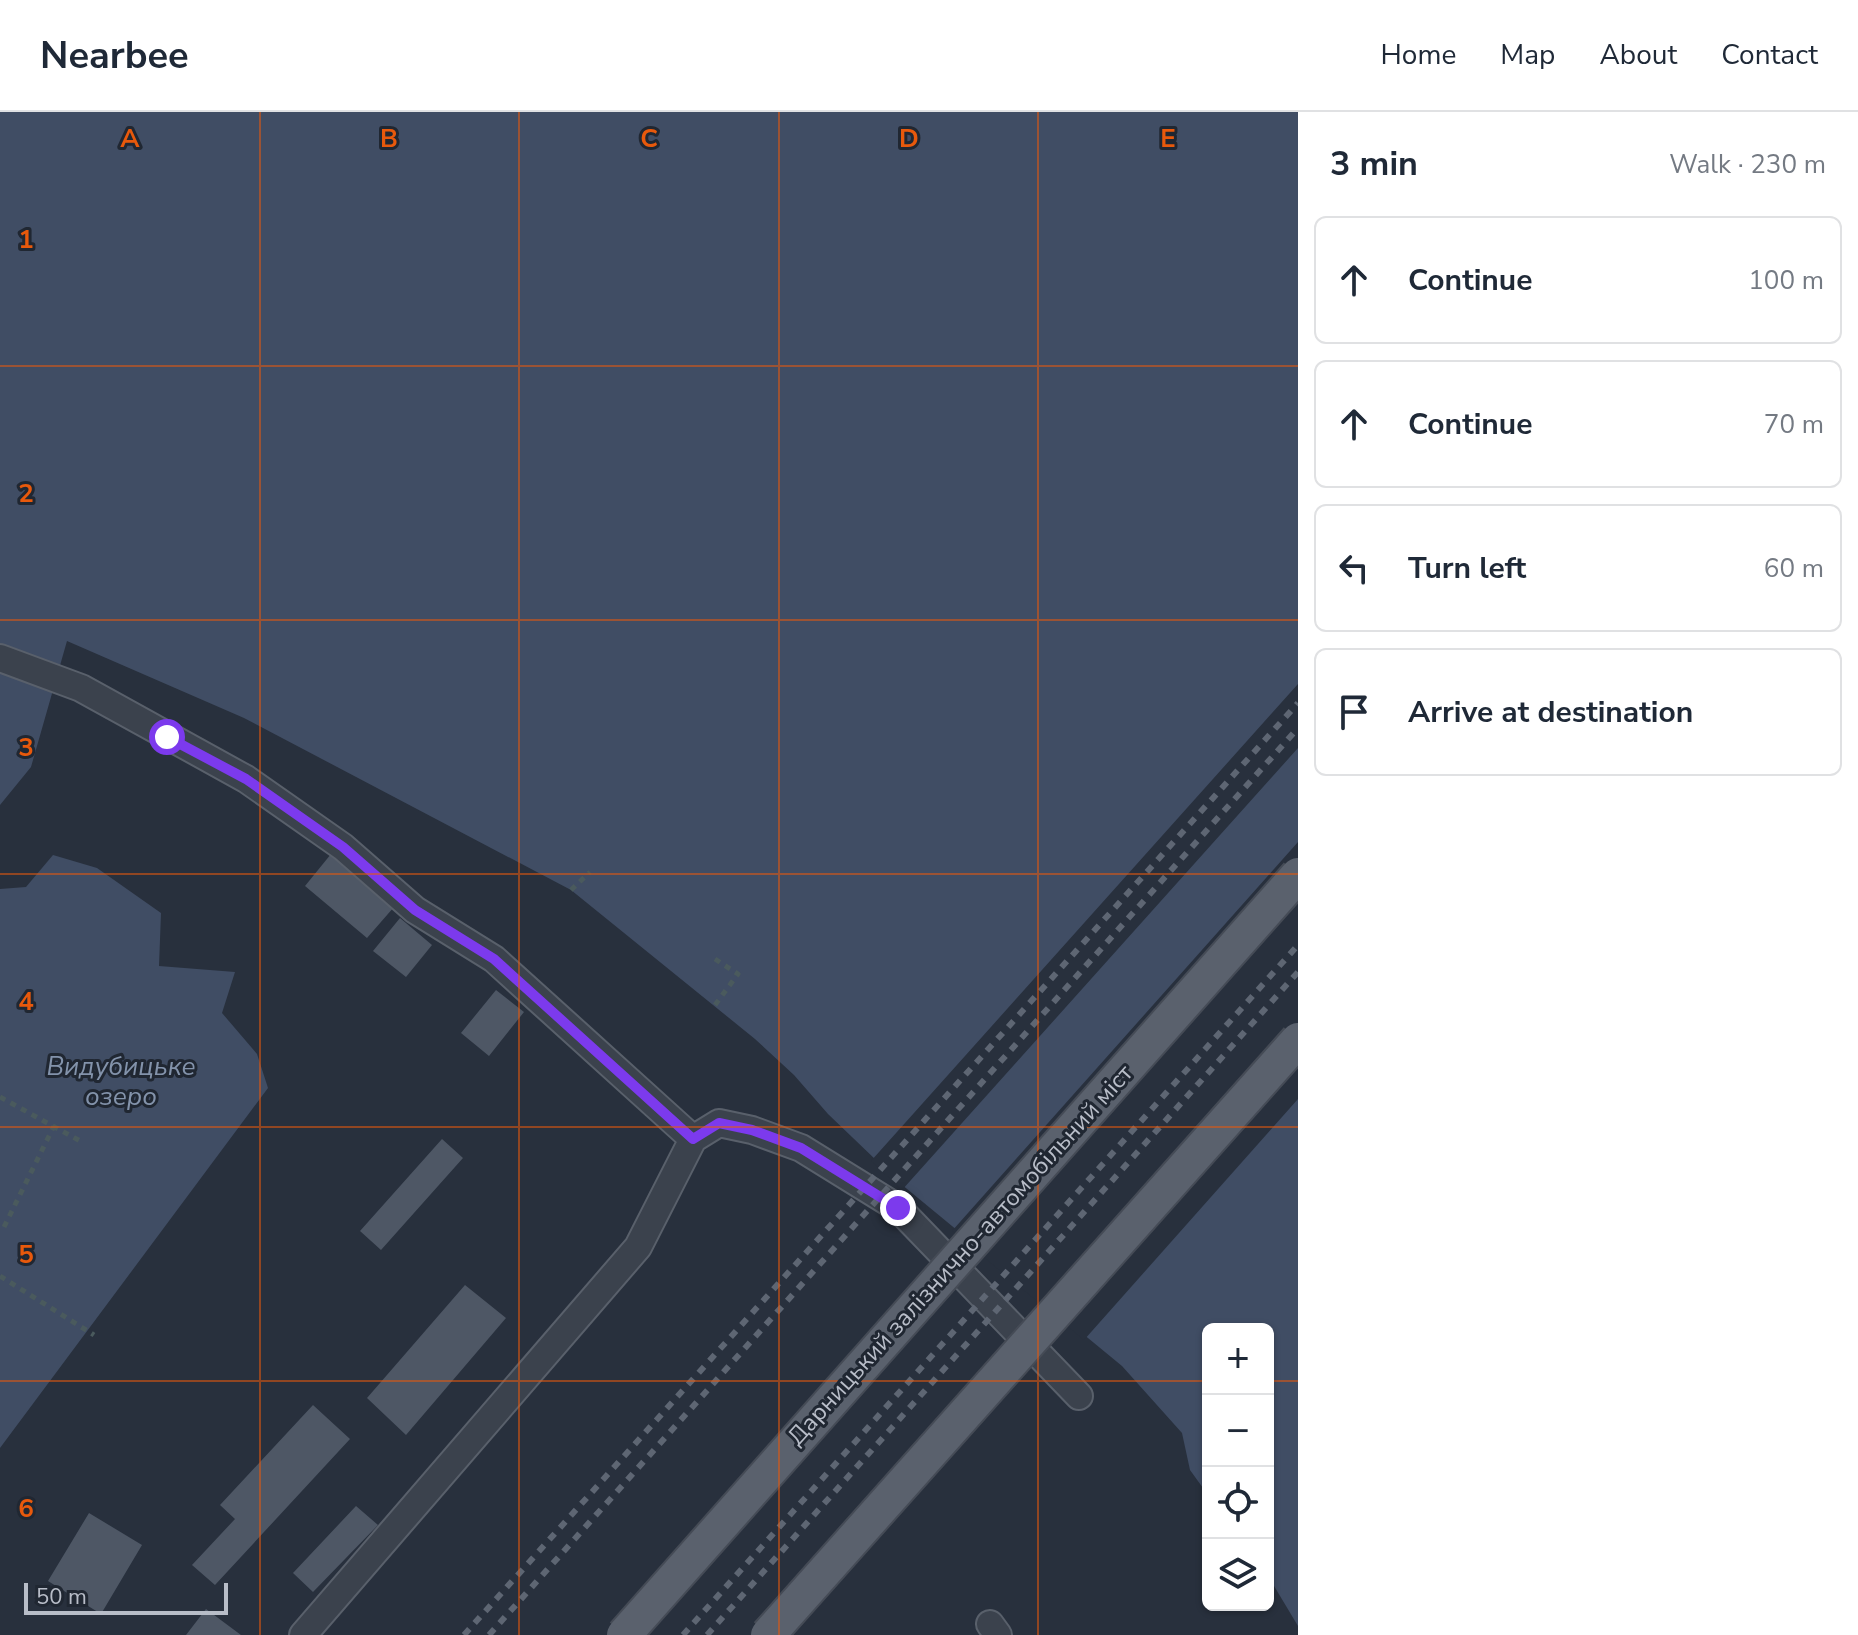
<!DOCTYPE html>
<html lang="en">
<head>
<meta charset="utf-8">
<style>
  :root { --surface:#fff; --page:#f2f2f3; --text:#1f2937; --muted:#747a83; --line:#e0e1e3 }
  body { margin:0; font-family:"Nunito Sans",sans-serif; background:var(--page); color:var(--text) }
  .controls { position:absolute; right:24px; bottom:24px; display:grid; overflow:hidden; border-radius:12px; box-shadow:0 2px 6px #0004 }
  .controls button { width:72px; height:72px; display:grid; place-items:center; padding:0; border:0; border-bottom:2px solid var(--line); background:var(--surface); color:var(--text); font:40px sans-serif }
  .scale { position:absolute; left:24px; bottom:20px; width:204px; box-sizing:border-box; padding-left:8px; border:4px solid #b8bdc8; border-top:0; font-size:22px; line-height:28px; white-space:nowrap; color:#b8bdc8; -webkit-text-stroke:6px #202732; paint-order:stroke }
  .stop { position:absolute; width:24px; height:24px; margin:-18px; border:6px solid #7c3aed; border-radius:50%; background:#fff }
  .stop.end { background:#7c3aed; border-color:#fff; box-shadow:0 2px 8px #0008 }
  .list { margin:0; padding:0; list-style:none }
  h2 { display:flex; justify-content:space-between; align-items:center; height:104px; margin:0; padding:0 32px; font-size:34px }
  h2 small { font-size:26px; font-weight:400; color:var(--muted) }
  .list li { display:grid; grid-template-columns:52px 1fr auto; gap:24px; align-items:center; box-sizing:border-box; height:128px; margin:0 16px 16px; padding:0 16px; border:2px solid var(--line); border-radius:12px }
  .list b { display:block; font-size:30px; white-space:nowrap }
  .list em { font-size:26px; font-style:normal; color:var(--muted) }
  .icon { flex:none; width:44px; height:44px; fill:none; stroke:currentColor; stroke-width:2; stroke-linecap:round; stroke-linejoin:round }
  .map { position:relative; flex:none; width:1298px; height:1523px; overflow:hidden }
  header { display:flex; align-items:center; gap:48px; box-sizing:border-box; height:112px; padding:0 40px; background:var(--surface); border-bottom:2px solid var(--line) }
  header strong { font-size:38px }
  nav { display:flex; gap:44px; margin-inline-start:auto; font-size:28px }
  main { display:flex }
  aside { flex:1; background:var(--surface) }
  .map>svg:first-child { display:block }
  .water { fill:#404d64 }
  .pier { fill:#28303d }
  .building { fill:#4e5765 }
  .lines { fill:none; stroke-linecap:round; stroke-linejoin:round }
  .minor-casing { stroke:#59606b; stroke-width:30 }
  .path { stroke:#4a5a5d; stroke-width:5; stroke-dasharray:6 6; stroke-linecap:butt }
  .minor { stroke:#3b424d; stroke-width:26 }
  .rail { stroke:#5e6673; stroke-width:6; stroke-dasharray:8 8; stroke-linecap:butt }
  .major-bridge-casing { stroke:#454b56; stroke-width:38; stroke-linecap:butt }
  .major-bridge { stroke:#5a616d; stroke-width:34 }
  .route { stroke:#7c3aed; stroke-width:10 }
  .grid { fill:none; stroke:#e8590c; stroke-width:2; stroke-opacity:0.55 }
  .labels { text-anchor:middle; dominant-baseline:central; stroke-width:6; stroke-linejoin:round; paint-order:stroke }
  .street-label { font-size:24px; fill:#b8bdc8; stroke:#202732 }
  .water-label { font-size:26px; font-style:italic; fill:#8393ab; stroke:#202732 }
  .grid-label { font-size:26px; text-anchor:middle; font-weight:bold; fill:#e8590c; stroke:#202732; stroke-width:6; stroke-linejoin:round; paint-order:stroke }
</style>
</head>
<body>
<header>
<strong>Nearbee</strong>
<nav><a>Home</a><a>Map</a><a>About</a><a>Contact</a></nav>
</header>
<main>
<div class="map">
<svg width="1298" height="1523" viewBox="0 0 1298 1523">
  <rect width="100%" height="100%" fill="#28303d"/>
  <!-- water -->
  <path class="water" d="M 0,0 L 1298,0 L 1298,1514 L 1268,1464 L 1268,1217 L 1208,1217 L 1208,1383 L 1190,1358 L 1182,1321 L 1122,1254 L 901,1072 L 828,1002 L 794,963 L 755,927 L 571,778 L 244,606 L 67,529 L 31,655 L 0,693 Z
    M 53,743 L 97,756 L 161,801 L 159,854 L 235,860 L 222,901 L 257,942 L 268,976 L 0,1336 L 0,777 L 26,775 Z"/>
  <!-- pier -->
  <path class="pier" d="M 1298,572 L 1298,636 L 902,1078 L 871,1049 Z
    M 1298,730 L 1298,987 L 1084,1228 L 952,1119 Z"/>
  <!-- building -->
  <path class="building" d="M 331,742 L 394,795 L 367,826 L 305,774 Z
    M 400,806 L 432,833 L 406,865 L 373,839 Z
    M 496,878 L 524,900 L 489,944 L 461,921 Z
    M 442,1027 L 463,1046 L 381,1138 L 360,1119 Z
    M 465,1173 L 506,1206 L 406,1323 L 367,1286 Z
    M 313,1293 L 350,1327 L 215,1473 L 192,1453 L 235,1407 L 220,1393 Z
    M 356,1394 L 378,1413 L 313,1480 L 293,1461 Z
    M 89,1401 L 142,1433 L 101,1502 L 48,1469 Z
    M 206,1497 L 241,1523 L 186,1523 Z"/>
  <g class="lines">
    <!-- minor casing -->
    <g class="minor-casing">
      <path id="minor" d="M 0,546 L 81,576 L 246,667 L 343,735 L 415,798 L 494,847 L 693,1027 L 719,1011 L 752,1018 L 801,1036 L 898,1096 L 1079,1284
        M 990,1512 L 998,1523
        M 303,1523 L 638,1135 L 693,1027"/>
    </g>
    <!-- path -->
    <path class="path" d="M 571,778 L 590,760
      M 715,847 L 738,862 L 715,893
      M 0,985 L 82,1030
      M 4,1115 L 54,1014
      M 0,1164 L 94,1223"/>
    <!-- minor -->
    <use href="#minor" class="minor"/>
    <!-- rail -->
    <path class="rail" d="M 464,1523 L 1298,591
      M 489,1523 L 1298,616
      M 683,1523 L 1298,833
      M 707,1523 L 1298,860"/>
    <!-- major-bridge casing -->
    <g class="major-bridge-casing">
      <path id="major-bridge" d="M 624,1523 L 1298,763
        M 768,1523 L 1298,928"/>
    </g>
    <!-- major-bridge -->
    <use href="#major-bridge" class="major-bridge"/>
  </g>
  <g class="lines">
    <!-- route -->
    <path class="route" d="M 167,625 L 246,667 L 343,735 L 415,798 L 494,847 L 693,1027 L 719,1011 L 752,1018 L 801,1036 L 898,1096"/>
  </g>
  <!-- grid -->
  <path class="grid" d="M 260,0 L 260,1523M 519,0 L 519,1523M 779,0 L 779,1523M 1038,0 L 1038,1523M 0,254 L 1298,254M 0,508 L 1298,508M 0,762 L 1298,762M 0,1015 L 1298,1015M 0,1269 L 1208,1269M 1268,1269 L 1298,1269"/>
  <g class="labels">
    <!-- street labels -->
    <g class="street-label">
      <text transform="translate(960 1143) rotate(-48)">Дарницький залізнично-автомобільний міст</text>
    </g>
    <!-- water labels -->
    <g class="water-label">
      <text x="121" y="954">Видубицьке<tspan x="121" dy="30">озеро</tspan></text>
    </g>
  </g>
  <g class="grid-label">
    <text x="130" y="35">A</text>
    <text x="389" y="35">B</text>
    <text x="649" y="35">C</text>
    <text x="909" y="35">D</text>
    <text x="1168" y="35">E</text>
    <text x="26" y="136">1</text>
    <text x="26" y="390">2</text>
    <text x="26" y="644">3</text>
    <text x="26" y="898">4</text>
    <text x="26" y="1151">5</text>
    <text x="26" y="1405">6</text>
  </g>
</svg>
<div class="controls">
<button>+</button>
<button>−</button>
<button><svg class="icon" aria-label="locate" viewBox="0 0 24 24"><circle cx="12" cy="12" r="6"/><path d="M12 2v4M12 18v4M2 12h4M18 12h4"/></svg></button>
<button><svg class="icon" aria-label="layers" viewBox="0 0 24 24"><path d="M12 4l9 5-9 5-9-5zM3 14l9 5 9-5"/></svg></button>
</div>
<div class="scale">50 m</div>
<div class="stop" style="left:167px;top:625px"></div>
<div class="stop end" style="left:898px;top:1096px"></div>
</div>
<aside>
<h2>3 min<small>Walk · 230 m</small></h2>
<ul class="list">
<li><svg class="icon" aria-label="ahead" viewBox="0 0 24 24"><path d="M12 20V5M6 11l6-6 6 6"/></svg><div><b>Continue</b></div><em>100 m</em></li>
<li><svg class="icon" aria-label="ahead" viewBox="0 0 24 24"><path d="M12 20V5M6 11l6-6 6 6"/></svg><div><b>Continue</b></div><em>70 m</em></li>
<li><svg class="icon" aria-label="left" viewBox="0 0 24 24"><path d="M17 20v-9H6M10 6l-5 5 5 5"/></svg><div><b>Turn left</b></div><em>60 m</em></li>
<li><svg class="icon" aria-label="arrive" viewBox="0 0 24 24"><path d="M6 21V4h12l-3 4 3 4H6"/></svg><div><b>Arrive at destination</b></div></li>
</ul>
</aside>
</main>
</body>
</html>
